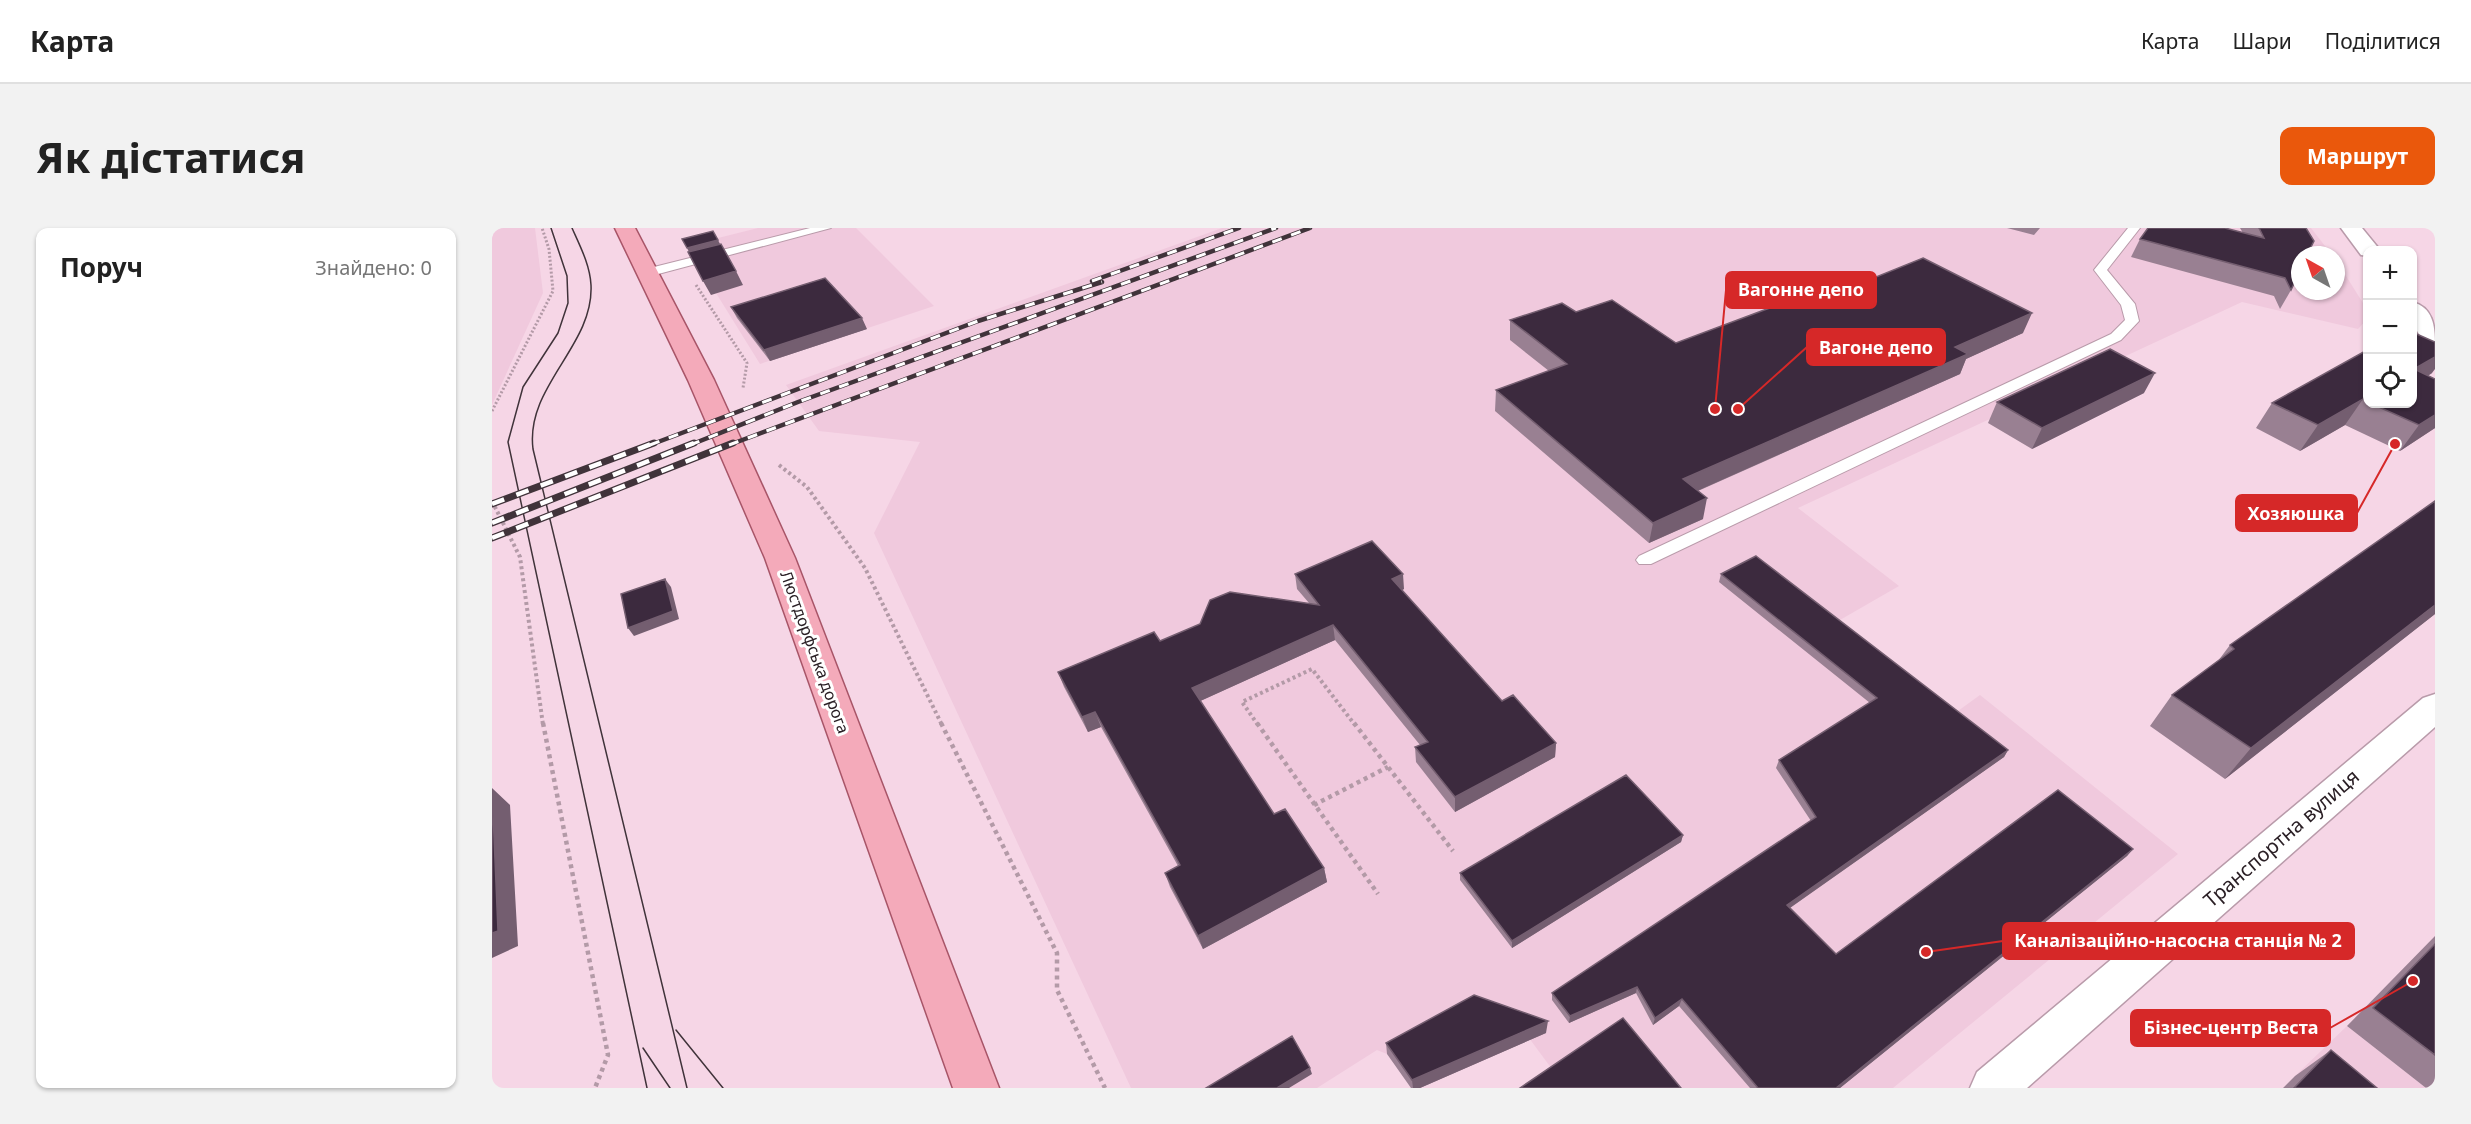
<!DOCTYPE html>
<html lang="uk">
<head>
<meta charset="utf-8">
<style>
  :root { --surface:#fff; --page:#f2f2f2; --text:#222; --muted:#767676; --line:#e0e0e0; --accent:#ea580c }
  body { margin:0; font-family:"Noto Sans",sans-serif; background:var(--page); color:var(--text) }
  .controls { position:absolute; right:18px; top:18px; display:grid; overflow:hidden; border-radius:12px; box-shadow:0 2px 4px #0004 }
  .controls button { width:54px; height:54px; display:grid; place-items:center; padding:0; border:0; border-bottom:2px solid var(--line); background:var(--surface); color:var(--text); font:30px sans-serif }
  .compass { position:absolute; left:1799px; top:18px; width:54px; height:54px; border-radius:50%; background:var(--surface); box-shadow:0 2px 4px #0004; rotate:320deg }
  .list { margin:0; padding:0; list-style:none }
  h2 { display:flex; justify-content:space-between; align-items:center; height:78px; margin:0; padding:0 24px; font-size:26px }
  h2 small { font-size:20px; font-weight:400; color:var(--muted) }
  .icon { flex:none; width:33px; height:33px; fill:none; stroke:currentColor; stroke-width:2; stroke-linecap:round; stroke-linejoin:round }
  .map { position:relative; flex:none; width:1943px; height:860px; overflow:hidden; border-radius:12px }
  header { display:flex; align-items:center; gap:36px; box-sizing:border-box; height:84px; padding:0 30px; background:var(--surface); border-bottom:2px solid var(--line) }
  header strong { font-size:28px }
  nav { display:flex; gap:33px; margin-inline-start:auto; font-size:21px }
  .intro { display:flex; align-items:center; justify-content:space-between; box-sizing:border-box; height:144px; padding:0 36px }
  h1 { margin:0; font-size:42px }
  .button { padding:15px 27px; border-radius:12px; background:var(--accent); color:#fff; font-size:21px; font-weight:700 }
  main { display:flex; gap:36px; padding:0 36px }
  aside { flex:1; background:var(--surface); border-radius:12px; box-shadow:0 2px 4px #0004 }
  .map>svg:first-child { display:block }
  .built { fill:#f0c9dd }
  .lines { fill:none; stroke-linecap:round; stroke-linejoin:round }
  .lane-casing { stroke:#b99baa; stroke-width:2 }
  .street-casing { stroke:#b99baa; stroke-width:3 }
  .primary-casing { stroke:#a85568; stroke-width:3 }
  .path-far2 { stroke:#b39aa7; stroke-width:3; stroke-dasharray:2 2; stroke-linecap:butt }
  .path-far1 { stroke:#b39aa7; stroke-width:4; stroke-dasharray:3 3; stroke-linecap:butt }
  .path { stroke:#b39aa7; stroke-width:4.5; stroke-dasharray:4 4; stroke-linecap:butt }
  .lane { fill:#fff; fill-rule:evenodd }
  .street { fill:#fff; fill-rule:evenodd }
  .primary { fill:#f4aaba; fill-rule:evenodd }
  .tram { stroke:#40333a; stroke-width:1.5 }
  .rail-far1-casing { stroke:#40333a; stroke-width:4.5 }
  .rail-casing { stroke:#40333a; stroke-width:7 }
  .rail-far1 { stroke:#fff; stroke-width:3; stroke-dasharray:10; stroke-linecap:butt }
  .rail { stroke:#fff; stroke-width:4.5; stroke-dasharray:13; stroke-linecap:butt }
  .wall { fill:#998092 }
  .shaded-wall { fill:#745e70 }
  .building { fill:#3c2a3e; stroke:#745e70; stroke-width:1.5 }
  .labels { text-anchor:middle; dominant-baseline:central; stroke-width:6; stroke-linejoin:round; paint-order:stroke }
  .street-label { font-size:16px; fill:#2b2026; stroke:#fff }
  .near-street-label { font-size:20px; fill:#2b2026; stroke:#fff }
  .leader { fill:none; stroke:#d62828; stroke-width:2 }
  .callout-dot { fill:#d62828; stroke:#fff; stroke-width:2 }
  .callout { fill:#d62828; stroke:#d62828; stroke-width:2 }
  .callout-label { font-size:18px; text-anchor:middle; font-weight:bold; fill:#fff }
</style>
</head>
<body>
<header>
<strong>Карта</strong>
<nav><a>Карта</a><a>Шари</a><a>Поділитися</a></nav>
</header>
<div class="intro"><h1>Як дістатися</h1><a class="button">Маршрут</a></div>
<main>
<aside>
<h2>Поруч<small>Знайдено: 0</small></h2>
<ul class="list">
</ul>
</aside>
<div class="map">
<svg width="1943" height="860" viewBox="0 0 1943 860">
  <rect width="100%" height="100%" fill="#f6d6e6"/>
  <!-- built -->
  <path class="built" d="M 0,0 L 43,0 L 51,65 L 0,177 Z
    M 266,0 L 364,0 L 442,78 L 268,136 L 224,65 L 219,67 L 194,18 Z
    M 730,0 L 1819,0 L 1840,27 L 1808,27 L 1808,63 L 1844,63 L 1844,32 L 1876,83 L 1875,91 L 1866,101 L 1750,74 L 1306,280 L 1407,358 L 1341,396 L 1459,488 L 1488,467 L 1686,626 L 1401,860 L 1074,860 L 1026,795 L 982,779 L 895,826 L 885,822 L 825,860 L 639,860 L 382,305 L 428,214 L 327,203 L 294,157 Z
    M 1855,798 L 1934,860 L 1817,860 L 1803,848 Z"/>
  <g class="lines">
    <!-- lane casing -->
    <g class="lane-casing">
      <path id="lane" d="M 318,0 L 339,0 L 155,49 L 149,45 L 150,42 Z
        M 1636,0 L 1648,0 L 1615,42 L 1643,76 L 1647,93 L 1629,112 L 1159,336 L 1147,336 L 1144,332 L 1147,328 L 1619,106 L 1633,92 L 1629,77 L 1602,42 Z"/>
    </g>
    <!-- street casing -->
    <g class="street-casing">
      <path id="street" d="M 1849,0 L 1870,0 L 1888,22 L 1876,22 L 1876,28 L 1869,27 Z
        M 1920,74 C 1941,79 1943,98 1943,116 C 1922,111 1920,92 1920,74 Z
        M 1943,466 L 1943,499 L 1535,860 L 1478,860 L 1485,844 L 1931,470 Z"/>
    </g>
    <!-- primary casing -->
    <g class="primary-casing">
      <path id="primary" d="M 123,0 L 143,0 L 222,152 L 303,330 L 507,860 L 461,860 L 273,330 L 196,152 Z"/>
    </g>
    <!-- path-far2 -->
    <path class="path-far2" d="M 204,57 L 255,135 L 251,160
      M 0,183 L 61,63 L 57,21 L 50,0"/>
    <!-- path-far1 -->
    <path class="path-far1" d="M 287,237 L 315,259 L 373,340 L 450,497
      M 0,273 L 28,329 L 51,497
      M 766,497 L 750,474 L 820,441 L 863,497"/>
    <!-- path -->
    <path class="path" d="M 51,495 L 116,827 L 103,860
      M 449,495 L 565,725 L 565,762 L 613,860
      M 765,495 L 886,666
      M 862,495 L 961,623
      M 822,577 L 896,539"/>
    <!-- lane -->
    <use href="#lane" class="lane"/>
    <!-- street -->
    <use href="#street" class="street"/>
    <!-- primary -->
    <use href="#primary" class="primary"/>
    <!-- tram -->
    <path class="tram" d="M 59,0 L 75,48 L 76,75 L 66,105 L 31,159 L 16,214 L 155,860
      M 80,0 C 88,18 98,37 99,57 C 102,118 33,158 41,221 L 195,860
      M 184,802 L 231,860
      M 151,820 L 178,860"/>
    <!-- rail-far1 casing -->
    <g class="rail-far1-casing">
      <path id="rail-far1" d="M 600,53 L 747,0
        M 158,217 L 486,93 L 610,54
        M 198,217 L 306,174 L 784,0
        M 237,217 L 818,0"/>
    </g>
    <!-- rail casing -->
    <g class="rail-casing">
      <path id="rail" d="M 0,276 L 162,215
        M 0,295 L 202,215
        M 0,310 L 241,215"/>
    </g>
    <!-- rail-far1 -->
    <use href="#rail-far1" class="rail-far1"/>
    <!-- rail -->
    <use href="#rail" class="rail"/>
  </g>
  <!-- wall -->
  <path class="wall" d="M 1515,0 L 1548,0 L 1542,7 Z
    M 1748,0 L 1814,0 L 1799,62 L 1788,81 L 1782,68 L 1639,29 L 1648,11 L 1751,5 Z
    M 1357,60 L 1531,105 L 1474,131 L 1468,146 L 1206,263 L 1211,291 L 1157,315 L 1003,183 L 1004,162 L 1057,143 L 1018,112 L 1018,92 L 1084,84 L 1184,115 Z
    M 239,79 L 375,101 L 278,133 L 245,90 Z
    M 1920,104 L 1940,145 L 1936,148 L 1943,151 L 1943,200 L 1908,223 L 1853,197 L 1808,223 L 1764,200 L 1780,175 L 1875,122 L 1875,176 L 1920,176 Z
    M 1652,165 L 1540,221 L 1496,195 L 1505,174 Z
    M 803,346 L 912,361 L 910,362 L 1010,473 L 1064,515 L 1063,529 L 963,584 L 924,534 L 923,519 L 928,517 L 843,412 L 708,473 L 782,586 L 832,640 L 835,654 L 711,721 L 678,659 L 673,645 L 686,638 L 609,499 L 596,504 L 572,459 L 566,444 L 668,413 L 817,375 L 805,361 Z
    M 1229,346 L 1516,522 L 1512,529 L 1298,680 L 1344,726 L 1641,621 L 1635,628 L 1348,860 L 1258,860 L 1187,778 L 1161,797 L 1144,765 L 1077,795 L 1060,772 L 1060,765 L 1319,593 L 1284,540 L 1287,532 L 1378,475 L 1227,354 Z
    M 1943,386 L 1733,551 L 1658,498 L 1680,467 L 1726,433 L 1738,417 Z
    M 1191,607 L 1189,614 L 1020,720 L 968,652 L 968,645 Z
    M 1943,708 L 1943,860 L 1934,860 L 1855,798 Z
    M 1054,805 L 928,860 L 919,860 L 895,826 L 894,815 Z
    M 1839,822 L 1885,860 L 1791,860 L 1803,848 Z"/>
  <!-- shaded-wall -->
  <path class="shaded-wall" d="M 226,12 L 230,20 L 199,28 L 195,20 Z
    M 244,43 L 251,57 L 219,67 L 211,53 Z
    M 1540,85 L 1531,105 L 1474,131 L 1468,146 L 1187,271 L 1191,251 L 1463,119 Z
    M 370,90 L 375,101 L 278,133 L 272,122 Z
    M 1943,129 L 1943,141 L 1940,145 L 1920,157 L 1922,141 Z
    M 1663,145 L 1652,165 L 1540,221 L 1550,200 Z
    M 1871,171 L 1853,197 L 1808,223 L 1826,197 Z
    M 1943,187 L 1943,200 L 1908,223 L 1927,197 Z
    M 1215,270 L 1211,291 L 1157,315 L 1161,295 Z
    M 911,346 L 912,361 L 901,366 L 900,351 Z
    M 173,351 L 179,359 L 187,391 L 142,408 L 136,400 Z
    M 1943,377 L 1943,386 L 1733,551 L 1759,520 Z
    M 841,397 L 843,412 L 704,475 L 700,460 Z
    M 603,484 L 609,499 L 596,504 L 590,489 Z
    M 1064,515 L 1063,529 L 963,584 L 963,569 Z
    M 1516,522 L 1512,529 L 1292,684 L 1295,677 Z
    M 0,560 L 18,577 L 26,718 L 0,730 Z
    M 1191,607 L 1189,614 L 1020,720 L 1020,713 Z
    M 1641,621 L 1635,628 L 1348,860 L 1344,860 Z
    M 832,640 L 835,654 L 711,721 L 706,708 Z
    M 1145,759 L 1144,765 L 1077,795 L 1078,788 Z
    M 1190,771 L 1187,778 L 1161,797 L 1163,790 Z
    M 1056,793 L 1054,805 L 928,860 L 921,860 L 920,852 Z
    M 818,840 L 820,846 L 797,860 L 785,860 Z"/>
  <!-- building -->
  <path class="building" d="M 1656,0 L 1733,0 L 1772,10 L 1767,0 L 1814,0 L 1822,13 L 1815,27 L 1808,27 L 1808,43 L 1799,62 L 1793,50 L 1648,11 Z
    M 221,3 L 226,12 L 195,20 L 190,11 Z
    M 229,16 L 244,43 L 211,53 L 196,24 Z
    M 1431,30 L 1540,85 L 1463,119 L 1476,126 L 1191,251 L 1215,270 L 1161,295 L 1004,162 L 1075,136 L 1018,92 L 1070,75 L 1084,84 L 1120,72 L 1184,115 L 1347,54 L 1357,60 Z
    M 333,50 L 370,90 L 272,122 L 239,79 Z
    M 1920,104 L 1943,114 L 1943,129 L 1922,141 L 1943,151 L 1943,187 L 1927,197 L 1880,176 L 1920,176 Z
    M 1618,121 L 1663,145 L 1550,200 L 1505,174 Z
    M 1875,122 L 1875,173 L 1871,171 L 1826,197 L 1780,175 Z
    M 1943,273 L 1943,377 L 1759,520 L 1680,467 L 1742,421 L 1738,417 Z
    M 880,313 L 911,346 L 900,351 L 1010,473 L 1021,467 L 1064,515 L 963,569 L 923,519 L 936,514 L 841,397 L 700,460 L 782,586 L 793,581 L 832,640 L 706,708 L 673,645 L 688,637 L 603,484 L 590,489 L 566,444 L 662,404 L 668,413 L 708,396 L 718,372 L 738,364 L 827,377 L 803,346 Z
    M 1264,328 L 1516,522 L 1295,677 L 1344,726 L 1566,562 L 1641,621 L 1344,860 L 1266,860 L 1190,771 L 1163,790 L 1145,759 L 1078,788 L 1060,765 L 1324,589 L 1287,532 L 1385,470 L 1229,346 Z
    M 173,351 L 181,383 L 136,400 L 129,366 Z
    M 1134,547 L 1191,607 L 1020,713 L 968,645 Z
    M 0,561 L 6,703 L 0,705 Z
    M 1943,716 L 1943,827 L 1881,780 Z
    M 982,767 L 1056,793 L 920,852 L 894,815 Z
    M 1131,790 L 1189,860 L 1028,860 Z
    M 800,808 L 818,840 L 785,860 L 714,860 Z
    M 1839,822 L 1885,860 L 1802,860 Z"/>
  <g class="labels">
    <!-- street labels -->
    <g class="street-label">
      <text transform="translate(323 424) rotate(70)">Люстдорфська дорога</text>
    </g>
    <!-- near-street labels -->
    <g class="near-street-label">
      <text transform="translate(1789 610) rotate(-41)">Транспортна вулиця</text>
    </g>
  </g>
  <!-- callouts -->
  <path class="leader" d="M1223 181L1234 62M1246 181L1315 119M1903 216L1865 285M1434 724L1511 713M1921 753L1838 800"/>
  <g class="callout-dot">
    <circle cx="1223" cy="181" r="6"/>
    <circle cx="1246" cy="181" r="6"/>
    <circle cx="1903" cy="216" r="6"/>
    <circle cx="1434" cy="724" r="6"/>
    <circle cx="1921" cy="753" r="6"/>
  </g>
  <g class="callout">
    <rect x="1234" y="44" width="150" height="36" rx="6"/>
    <rect x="1315" y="101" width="138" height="36" rx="6"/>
    <rect x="1744" y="267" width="121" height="36" rx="6"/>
    <rect x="1511" y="695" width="351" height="36" rx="6"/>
    <rect x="1639" y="782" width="199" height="36" rx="6"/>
  </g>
  <g class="callout-label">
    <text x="1309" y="68">Вагонне депо</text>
    <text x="1384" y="126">Вагоне депо</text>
    <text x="1804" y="292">Хозяюшка</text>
    <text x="1686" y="719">Каналізаційно-насосна станція № 2</text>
    <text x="1739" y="806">Бізнес-центр Веста</text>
  </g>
</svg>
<div class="controls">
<button>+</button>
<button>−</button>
<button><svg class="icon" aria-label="locate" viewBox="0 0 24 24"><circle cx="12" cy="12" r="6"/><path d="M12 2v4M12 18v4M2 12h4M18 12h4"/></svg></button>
</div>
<svg class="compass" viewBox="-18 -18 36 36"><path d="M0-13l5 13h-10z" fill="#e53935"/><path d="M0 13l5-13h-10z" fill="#767676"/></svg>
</div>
</main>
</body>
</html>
